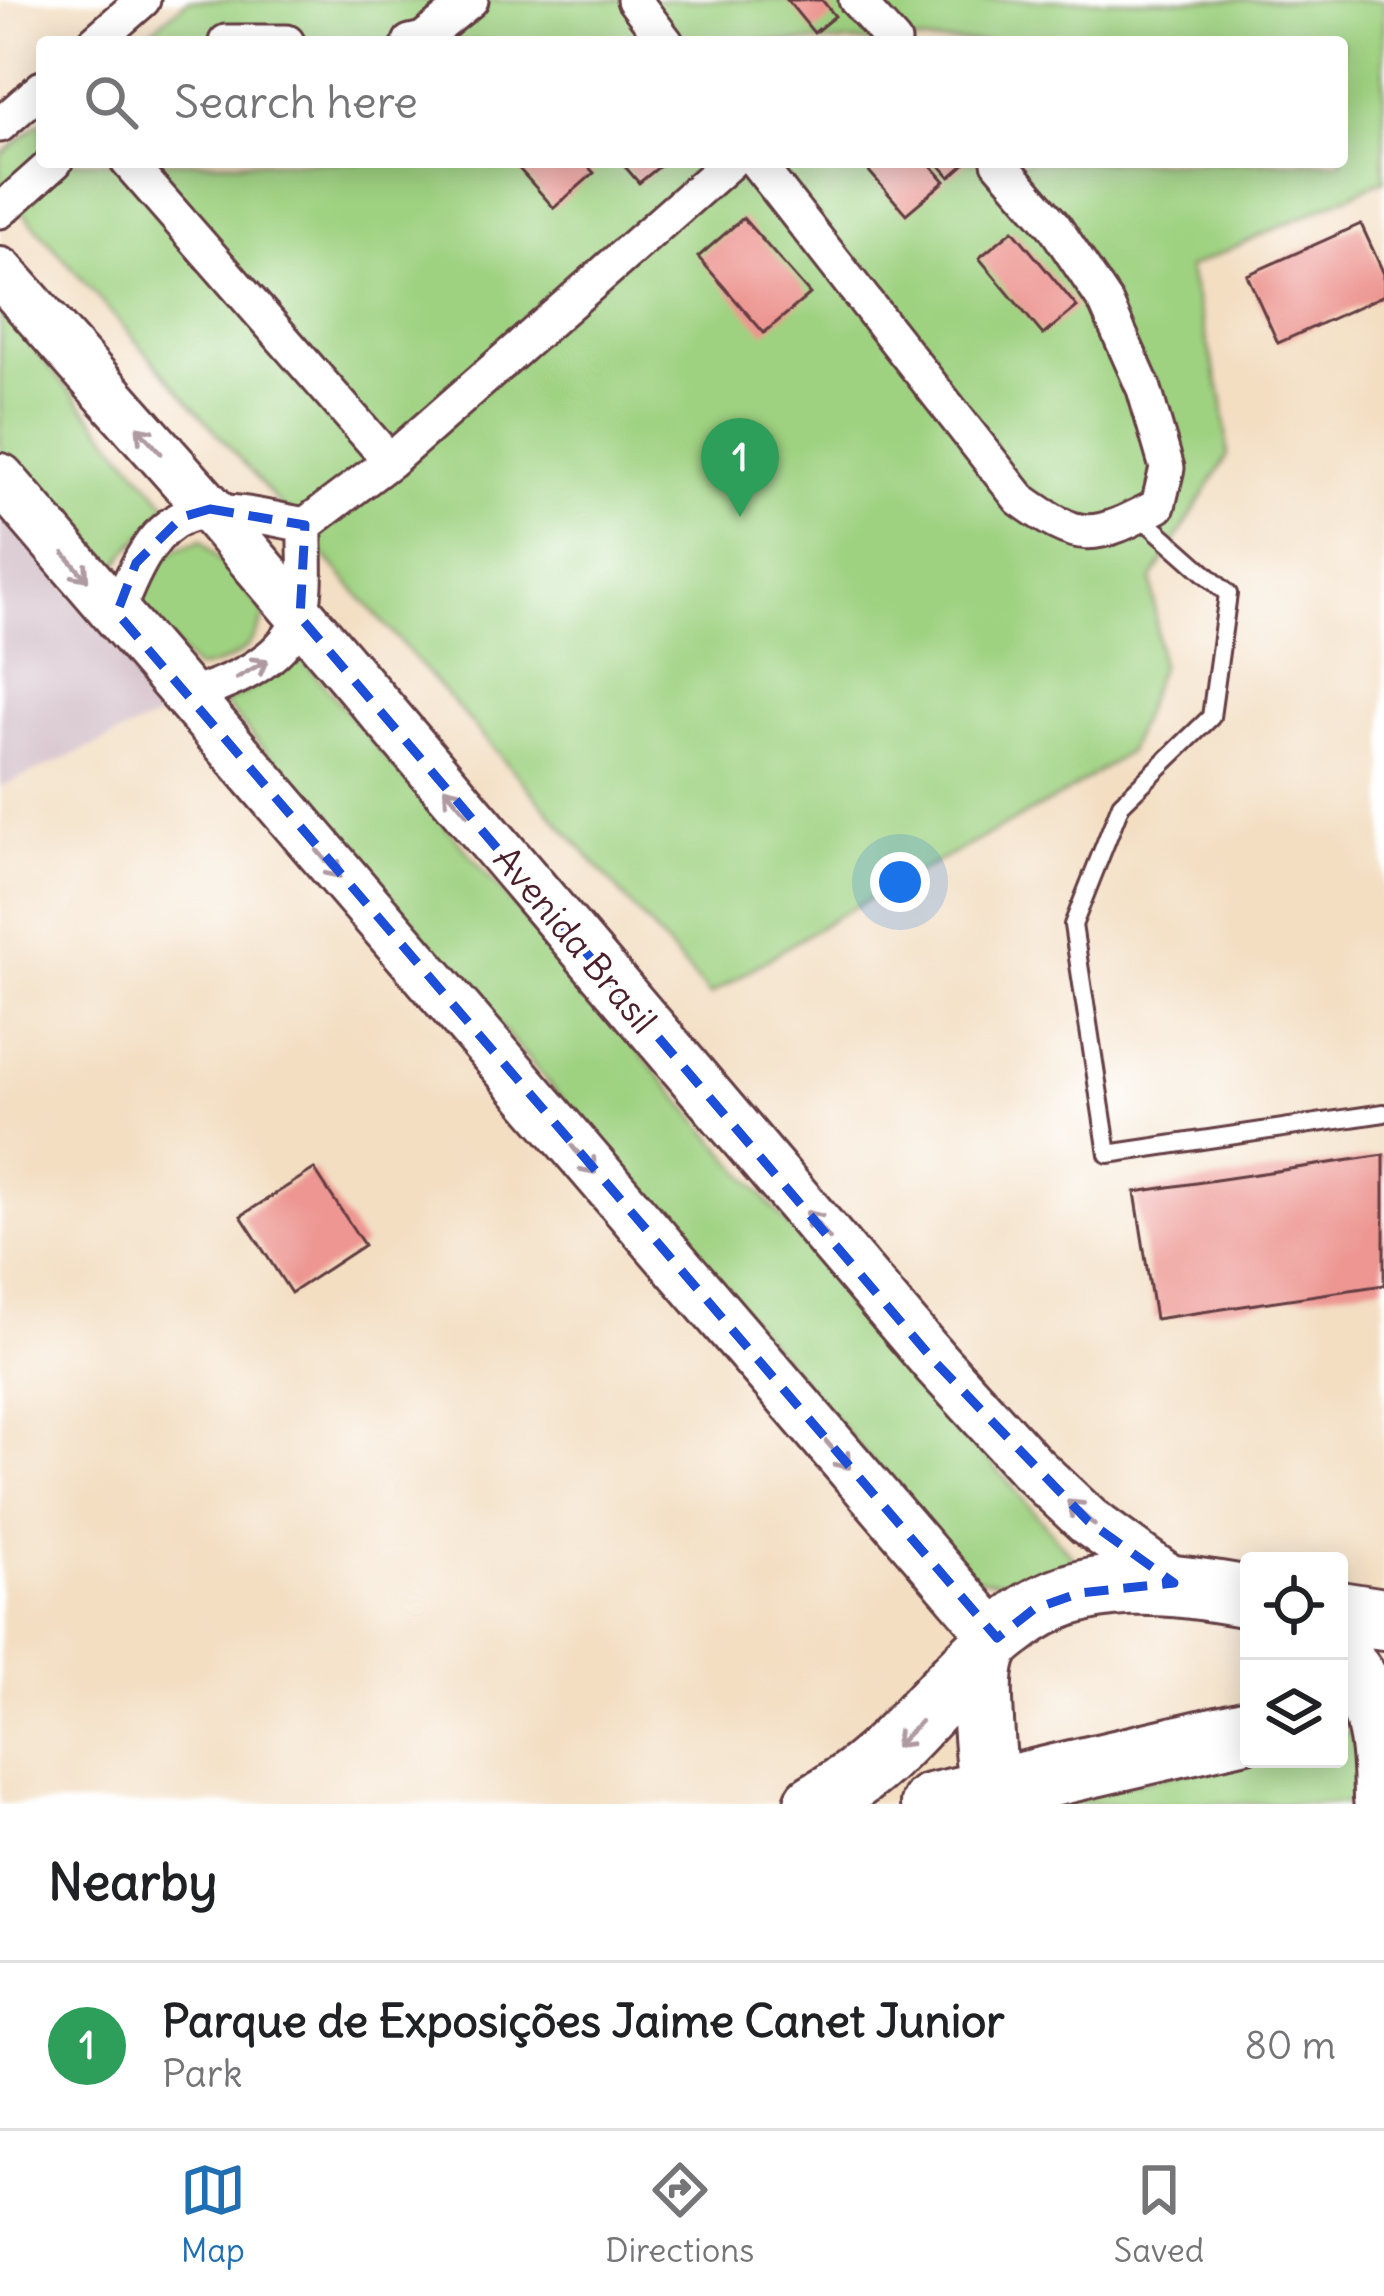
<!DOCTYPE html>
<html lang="en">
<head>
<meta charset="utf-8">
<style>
  :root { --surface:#fff; --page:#f6f6f6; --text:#202124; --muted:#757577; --line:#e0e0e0; --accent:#1f6fb2 }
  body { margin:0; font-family:Delius,sans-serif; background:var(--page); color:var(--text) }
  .controls { position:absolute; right:36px; bottom:36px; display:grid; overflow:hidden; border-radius:12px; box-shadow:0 6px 30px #0003 }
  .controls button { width:108px; height:108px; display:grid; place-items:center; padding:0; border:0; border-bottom:3px solid var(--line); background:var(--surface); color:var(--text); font:60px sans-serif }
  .you { position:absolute; left:900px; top:882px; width:42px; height:42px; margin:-30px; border:9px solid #fff; border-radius:50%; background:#1a73e8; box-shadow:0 0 0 18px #1a73e833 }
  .badge { display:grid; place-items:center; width:78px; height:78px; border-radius:50%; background:var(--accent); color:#fff; font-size:39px; font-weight:700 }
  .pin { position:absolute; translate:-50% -99px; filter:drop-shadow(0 3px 6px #0008) }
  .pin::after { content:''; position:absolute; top:63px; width:42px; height:36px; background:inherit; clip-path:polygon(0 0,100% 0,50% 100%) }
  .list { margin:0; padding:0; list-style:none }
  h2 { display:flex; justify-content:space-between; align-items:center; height:156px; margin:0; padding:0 48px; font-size:51px }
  h2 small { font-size:39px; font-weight:400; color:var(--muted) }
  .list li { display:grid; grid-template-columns:78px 1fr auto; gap:36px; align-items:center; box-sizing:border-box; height:168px; padding:0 48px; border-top:3px solid var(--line) }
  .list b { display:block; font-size:45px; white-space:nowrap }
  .list p { margin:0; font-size:39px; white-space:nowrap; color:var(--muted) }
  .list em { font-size:39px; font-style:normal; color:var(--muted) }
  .icon { flex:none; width:66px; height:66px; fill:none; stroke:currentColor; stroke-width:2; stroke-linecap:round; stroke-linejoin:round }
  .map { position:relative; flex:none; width:1384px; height:1804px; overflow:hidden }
  .search { position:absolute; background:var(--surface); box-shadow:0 6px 30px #0003; left:36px; right:36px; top:36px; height:132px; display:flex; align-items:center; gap:30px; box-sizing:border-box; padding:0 42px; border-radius:12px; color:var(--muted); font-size:45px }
  .sheet { height:324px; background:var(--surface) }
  nav { display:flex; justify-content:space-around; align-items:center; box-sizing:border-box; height:168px; border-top:3px solid var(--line); background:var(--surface); font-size:33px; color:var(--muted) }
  nav a { display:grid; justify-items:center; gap:6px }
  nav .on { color:var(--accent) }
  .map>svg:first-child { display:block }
  .industrial { fill:#d2bdc7 }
  .green { fill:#9ed180; stroke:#747856; stroke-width:3 }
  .building { fill:#ed9692 }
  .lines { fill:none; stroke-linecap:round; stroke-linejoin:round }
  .lane-casing { stroke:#633c42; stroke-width:22 }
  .street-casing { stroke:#633c42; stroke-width:39 }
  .secondary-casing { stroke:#633c42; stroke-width:54 }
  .highway-casing { stroke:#633c42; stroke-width:66 }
  .lane { stroke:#fff; stroke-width:16 }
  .street { stroke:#fff; stroke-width:33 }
  .secondary { stroke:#fff; stroke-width:48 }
  .highway { stroke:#fff; stroke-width:60 }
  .oneway { stroke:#ae9aa0 }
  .marked { fill:none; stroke:#1d4ed8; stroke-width:9; stroke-dasharray:24 15; stroke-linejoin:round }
  .labels { text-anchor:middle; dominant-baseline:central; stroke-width:9; stroke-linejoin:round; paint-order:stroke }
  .street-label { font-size:36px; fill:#4a1f2b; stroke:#fff }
</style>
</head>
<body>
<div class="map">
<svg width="1384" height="1804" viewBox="0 0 1384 1804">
  <rect width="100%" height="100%" fill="#fff"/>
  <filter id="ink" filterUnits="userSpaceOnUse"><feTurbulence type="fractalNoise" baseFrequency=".00833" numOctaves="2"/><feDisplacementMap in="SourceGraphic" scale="24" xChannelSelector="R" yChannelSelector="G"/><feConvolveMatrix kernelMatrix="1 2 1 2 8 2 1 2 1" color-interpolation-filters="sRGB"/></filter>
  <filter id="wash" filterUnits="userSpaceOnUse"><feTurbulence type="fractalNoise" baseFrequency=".004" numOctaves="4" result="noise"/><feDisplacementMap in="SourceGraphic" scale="48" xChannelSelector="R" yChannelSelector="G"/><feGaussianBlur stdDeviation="2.7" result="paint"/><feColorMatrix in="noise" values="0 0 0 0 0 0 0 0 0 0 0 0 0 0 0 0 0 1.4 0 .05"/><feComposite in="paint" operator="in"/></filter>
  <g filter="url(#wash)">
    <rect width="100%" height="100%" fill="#f3dec2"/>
    <!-- industrial -->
    <path class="industrial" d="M 0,508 L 173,711 L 0,787 Z"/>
    <!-- green -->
    <path class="green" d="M 188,0 L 1384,0 L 1384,180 L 1188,268 L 1223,402 L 1228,455 L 1152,579 L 1160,667 L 1128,752 L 1066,793 L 834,918 L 710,995 L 0,186 L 0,156 L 42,121 L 42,162 L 1342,162 L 1342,42 L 137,42 Z
      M 0,309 L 175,514 C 143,531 127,548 108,579 L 0,453 Z
      M 202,540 L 265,613 C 254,650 232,664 195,669 L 139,605 C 151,562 160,554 202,540 Z
      M 290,645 L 1083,1569 L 1017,1583 L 971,1578 L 223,702 C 256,693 272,673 290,645 Z
      M 1366,1727 L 1368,1804 L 1026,1804 L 1249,1759 L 1339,1759 L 1339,1734 Z"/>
    <g id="blocks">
      <!-- building -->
      <path class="building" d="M 787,0 L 822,0 L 835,16 L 814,33 Z
        M 513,162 L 584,162 L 594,173 L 554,208 Z
        M 621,162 L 665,162 L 639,183 Z
        M 861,162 L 928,162 L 945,181 L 906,214 Z
        M 937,162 L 967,162 L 950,177 Z
        M 743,218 L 810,294 L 764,333 L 698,257 Z
        M 1361,224 L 1384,274 L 1384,295 L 1278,343 L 1247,275 Z
        M 1013,230 L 1077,307 L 1043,335 L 979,258 Z
        M 1384,1155 L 1384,1285 L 1155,1319 L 1135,1192 Z
        M 314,1169 L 364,1245 L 291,1293 L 241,1216 Z"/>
    </g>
  </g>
  <g filter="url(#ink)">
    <use href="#blocks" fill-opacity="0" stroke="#633c42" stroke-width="3"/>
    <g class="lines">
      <!-- lane casing -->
      <g class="lane-casing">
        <path id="lane" d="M 1139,515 L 1228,594 L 1211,717 L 1121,804 L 1073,925 L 1108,1154 L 1384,1113"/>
      </g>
      <!-- street casing -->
      <g class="street-casing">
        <path id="street" d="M 634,0 L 666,42
          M 856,0 L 894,42
          M 95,42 L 143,0
          M 226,42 L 287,42
          M 410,42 L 423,39 L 471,0
          M 0,125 L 42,88
          M 128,162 L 390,461
          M 756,162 L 1020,499 C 1081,543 1092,540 1158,506 L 1167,468 L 1144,389 L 1106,303 L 1054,226 L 999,162
          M 0,211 L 55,162
          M 117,613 C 161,498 191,501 305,525 L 390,461 L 730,162
          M 186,697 C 230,682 279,665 299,619 C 309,593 304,552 305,525"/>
      </g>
      <!-- secondary casing -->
      <g class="secondary-casing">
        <path id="secondary" d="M 0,272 L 210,509 L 936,1363 L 1031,1467 L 1088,1521 L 1174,1583
          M 0,478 L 997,1638"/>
      </g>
      <!-- highway casing -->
      <g class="highway-casing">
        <path id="highway" d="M 1339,1612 L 1384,1619
          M 1339,1657 C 1381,1704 1383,1739 1384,1799
          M 815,1804 C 895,1760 924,1706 988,1649
          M 931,1804 L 1249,1730
          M 995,1804 C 986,1777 985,1750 983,1722 C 982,1698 979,1670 989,1648 C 995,1637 1007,1630 1016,1623 C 1083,1570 1172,1583 1249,1597"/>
      </g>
      <!-- lane -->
      <use href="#lane" class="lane"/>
      <!-- street -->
      <use href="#street" class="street"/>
      <!-- secondary -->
      <use href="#secondary" class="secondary"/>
      <!-- highway -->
      <use href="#highway" class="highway"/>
    </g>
    <!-- one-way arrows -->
    <defs><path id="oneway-shaft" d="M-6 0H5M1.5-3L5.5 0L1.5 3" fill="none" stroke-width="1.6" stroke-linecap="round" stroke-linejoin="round" transform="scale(3)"/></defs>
    <g class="oneway">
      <use href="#oneway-shaft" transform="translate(149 440) rotate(-132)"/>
      <use href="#oneway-shaft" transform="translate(76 567) rotate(49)"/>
      <use href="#oneway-shaft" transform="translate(252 669) rotate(-31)"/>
      <use href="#oneway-shaft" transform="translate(456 801) rotate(-130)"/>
      <use href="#oneway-shaft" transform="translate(329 864) rotate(49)"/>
      <use href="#oneway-shaft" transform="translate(584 1160) rotate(49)"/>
      <use href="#oneway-shaft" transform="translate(818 1225) rotate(-130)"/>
      <use href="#oneway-shaft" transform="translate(838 1455) rotate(49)"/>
      <use href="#oneway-shaft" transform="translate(1081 1513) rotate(-138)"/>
      <use href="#oneway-shaft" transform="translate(908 1734) rotate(135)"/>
    </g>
  </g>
  <!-- marked area -->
  <path class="marked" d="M 210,509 L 305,525 L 300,617 L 936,1363 L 1088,1521 L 1174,1583 L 1079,1593 L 1034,1609 L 997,1638 L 117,613 L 136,563 L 182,517 Z"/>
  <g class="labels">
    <!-- street labels -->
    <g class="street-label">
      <text transform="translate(575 940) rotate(50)">Avenida Brasil</text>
    </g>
  </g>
</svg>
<div class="controls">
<button><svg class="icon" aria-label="locate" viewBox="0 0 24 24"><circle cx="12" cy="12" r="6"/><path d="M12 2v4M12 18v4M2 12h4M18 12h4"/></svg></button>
<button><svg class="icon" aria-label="layers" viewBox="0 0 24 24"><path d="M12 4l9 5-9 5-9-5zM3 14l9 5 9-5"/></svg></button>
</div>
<div class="you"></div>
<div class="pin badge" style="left:740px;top:517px;background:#2e9e5b">1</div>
<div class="search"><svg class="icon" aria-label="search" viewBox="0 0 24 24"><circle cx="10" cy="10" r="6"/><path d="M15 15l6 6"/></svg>Search here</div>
</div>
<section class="sheet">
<h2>Nearby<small></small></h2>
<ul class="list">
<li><span class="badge" style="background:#2e9e5b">1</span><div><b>Parque de Exposições Jaime Canet Junior</b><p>Park</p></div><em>80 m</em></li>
</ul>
</section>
<nav>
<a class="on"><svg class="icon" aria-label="map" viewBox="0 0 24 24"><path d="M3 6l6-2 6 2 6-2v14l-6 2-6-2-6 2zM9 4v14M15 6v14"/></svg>Map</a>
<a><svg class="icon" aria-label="directions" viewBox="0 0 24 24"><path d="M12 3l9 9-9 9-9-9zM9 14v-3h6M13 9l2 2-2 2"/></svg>Directions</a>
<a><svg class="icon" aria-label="saved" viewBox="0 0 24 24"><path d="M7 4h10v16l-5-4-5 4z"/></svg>Saved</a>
</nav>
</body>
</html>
